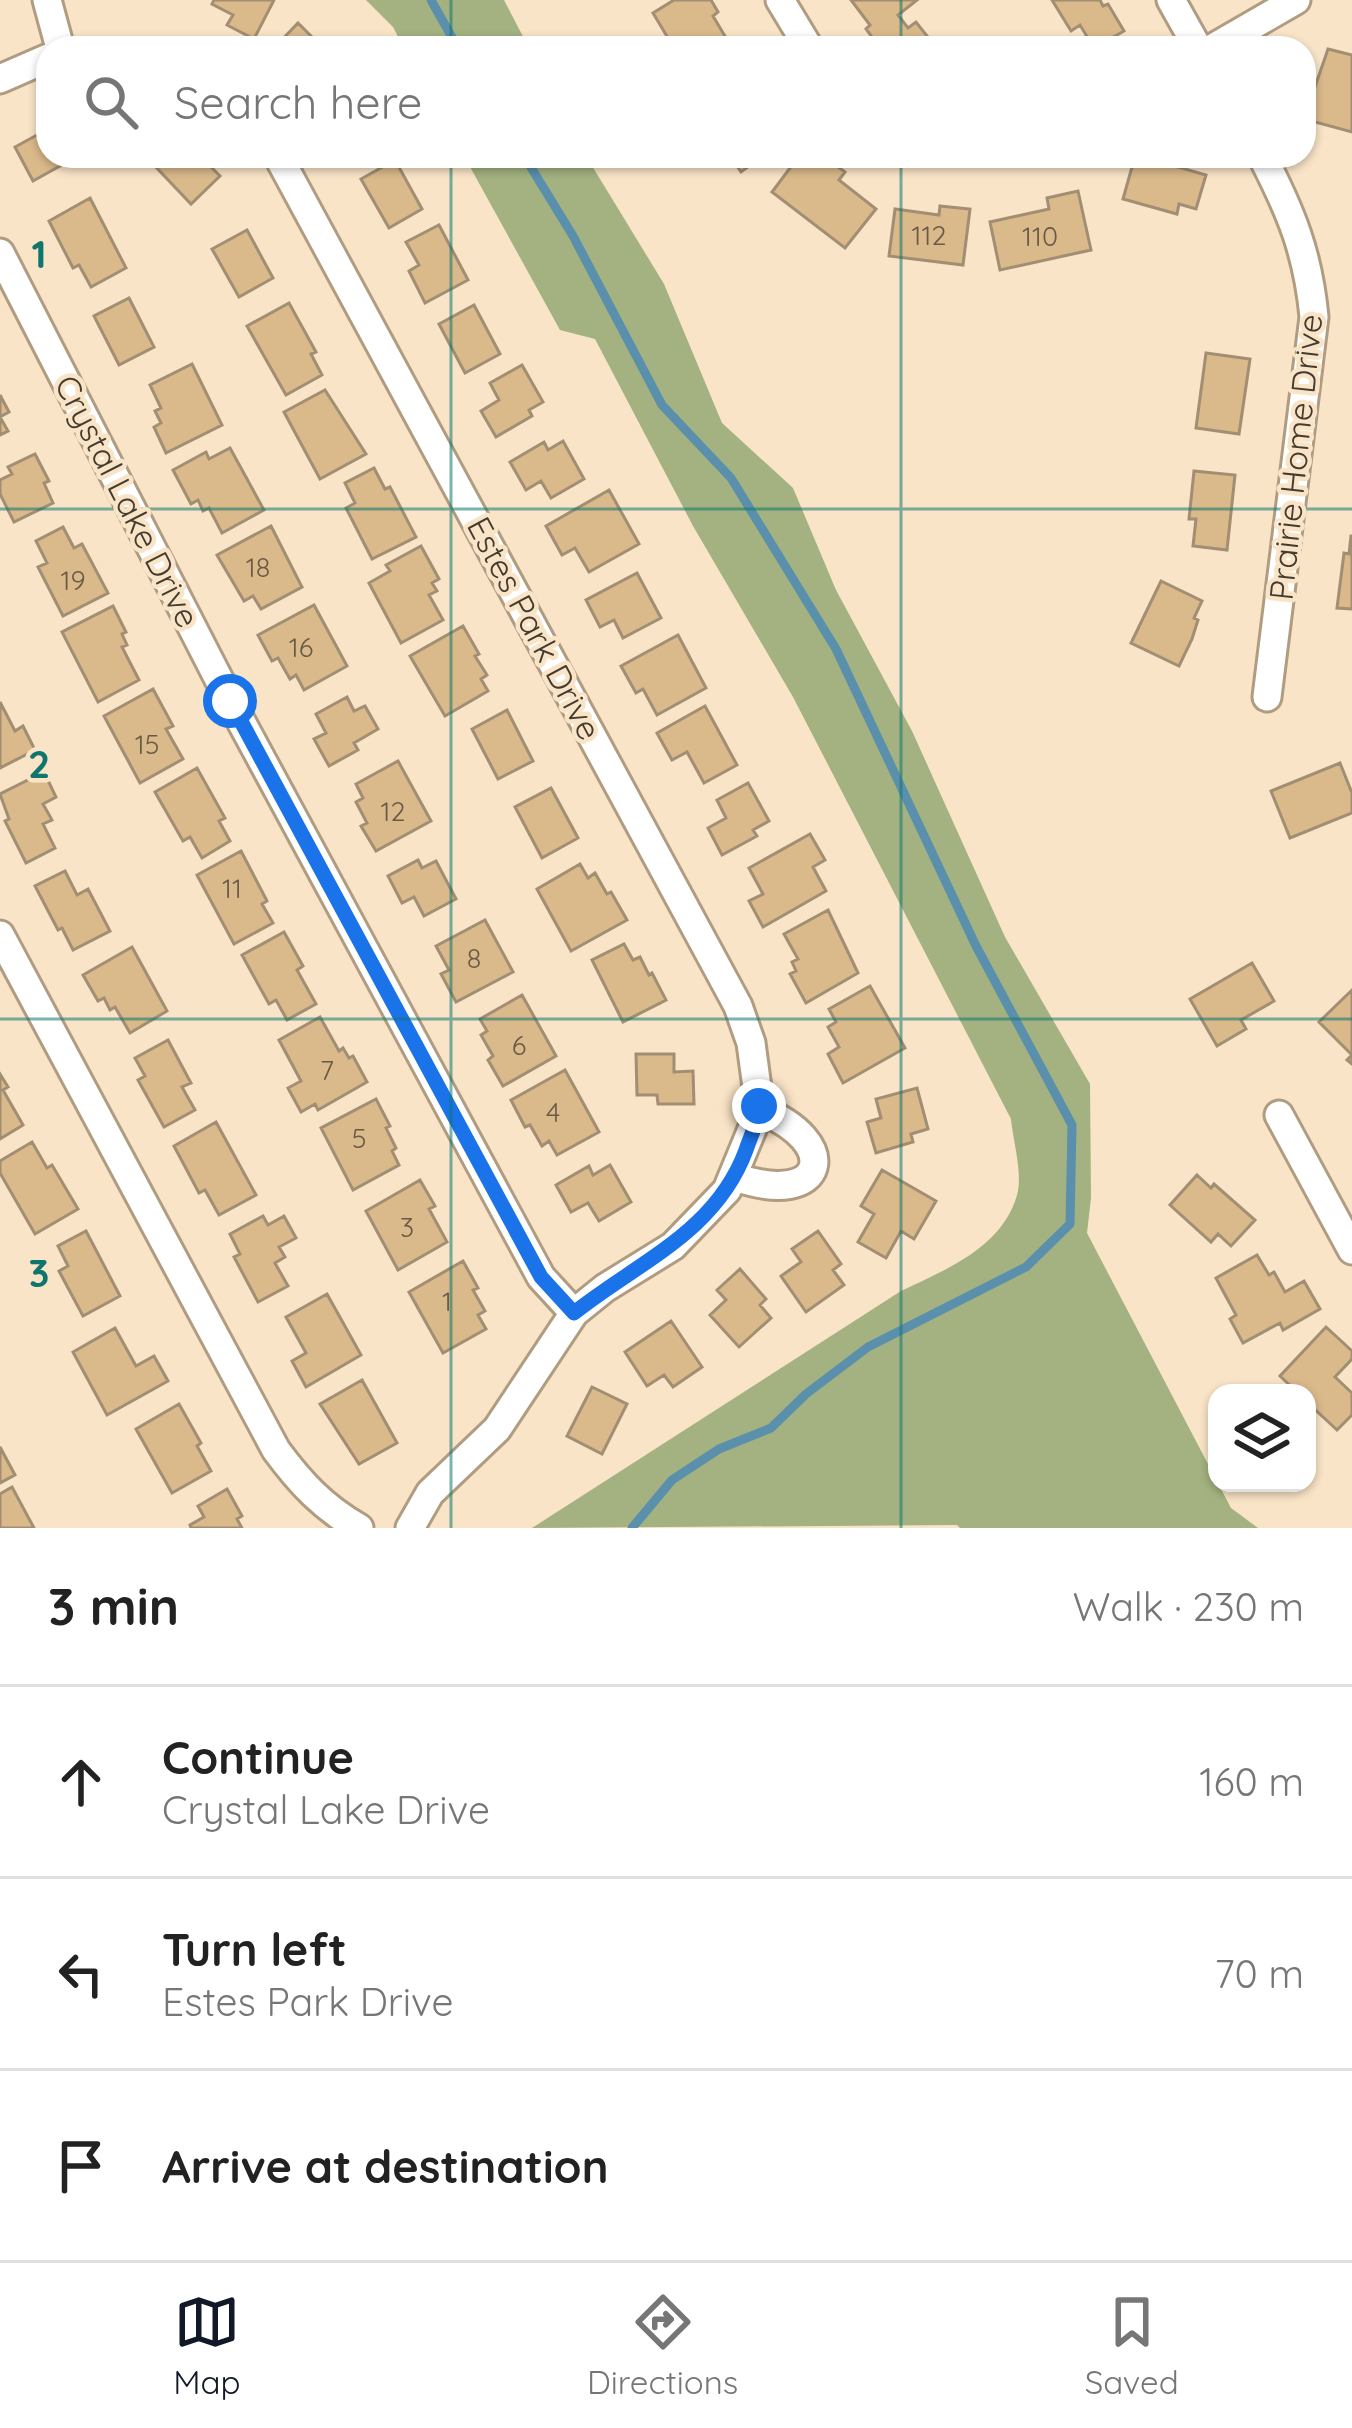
<!DOCTYPE html>
<html lang="en">
<head>
<meta charset="utf-8">
<style>
  :root { --surface:#fff; --page:#f6f6f6; --text:#222; --muted:#767676; --line:#e0e0e0; --accent:#111827 }
  body { margin:0; font-family:Quicksand,sans-serif; background:var(--page); color:var(--text) }
  .controls { position:absolute; right:36px; bottom:36px; display:grid; overflow:hidden; border-radius:24px; box-shadow:0 3px 9px #0004 }
  .controls button { width:108px; height:108px; display:grid; place-items:center; padding:0; border:0; border-bottom:3px solid var(--line); background:var(--surface); color:var(--text); font:60px sans-serif }
  .stop { position:absolute; width:36px; height:36px; margin:-27px; border:9px solid #1a73e8; border-radius:50%; background:#fff }
  .stop.end { background:#1a73e8; border-color:#fff; box-shadow:0 3px 12px #0008 }
  .list { margin:0; padding:0; list-style:none }
  h2 { display:flex; justify-content:space-between; align-items:center; height:156px; margin:0; padding:0 48px; font-size:51px }
  h2 small { font-size:39px; font-weight:400; color:var(--muted) }
  .list li { display:grid; grid-template-columns:78px 1fr auto; gap:36px; align-items:center; box-sizing:border-box; height:192px; padding:0 48px; border-top:3px solid var(--line) }
  .list b { display:block; font-size:45px; white-space:nowrap }
  .list p { margin:0; font-size:39px; white-space:nowrap; color:var(--muted) }
  .list em { font-size:39px; font-style:normal; color:var(--muted) }
  .icon { flex:none; width:66px; height:66px; fill:none; stroke:currentColor; stroke-width:2; stroke-linecap:round; stroke-linejoin:round }
  .map { position:relative; flex:none; width:1352px; height:1528px; overflow:hidden }
  .search { position:absolute; background:var(--surface); box-shadow:0 3px 9px #0004; left:36px; right:36px; top:36px; height:132px; display:flex; align-items:center; gap:30px; box-sizing:border-box; padding:0 42px; border-radius:36px; color:var(--muted); font-size:45px }
  .sheet { height:732px; background:var(--surface) }
  nav { display:flex; justify-content:space-around; align-items:center; box-sizing:border-box; height:168px; border-top:3px solid var(--line); background:var(--surface); font-size:33px; color:var(--muted) }
  nav a { display:grid; justify-items:center; gap:6px }
  nav .on { color:var(--accent) }
  .map>svg:first-child { display:block }
  .forest { fill:#a3b280 }
  .lines { fill:none; stroke-linecap:round; stroke-linejoin:round }
  .stream { stroke:#5b90ad; stroke-width:9 }
  .building { fill:#dab98b; stroke:#a18e73; stroke-width:3 }
  .minor-casing { stroke:#b09c81; stroke-width:33 }
  .minor { stroke:#fff; stroke-width:27 }
  .route { stroke:#1a73e8; stroke-width:15 }
  .grid { fill:none; stroke:#0f766e; stroke-width:3; stroke-opacity:0.55 }
  .labels { text-anchor:middle; dominant-baseline:central; stroke-width:9; stroke-linejoin:round; paint-order:stroke }
  .number-label { font-size:27px; fill:#695a47 }
  .street-label { font-size:33px; fill:#433b30; stroke:#f9e4c7 }
  .grid-label { font-size:39px; text-anchor:middle; font-weight:bold; fill:#0f766e; stroke:#f9e4c7; stroke-width:9; stroke-linejoin:round; paint-order:stroke }
</style>
</head>
<body>
<div class="map">
<svg width="1352" height="1528" viewBox="0 0 1352 1528">
  <rect width="100%" height="100%" fill="#f9e4c7"/>
  <!-- forest -->
  <path class="forest" d="M 366,0 L 504,0 L 529,48 L 404,48 L 393,27 Z
    M 464,156 L 586,156 L 664,284 L 722,423 L 793,488 L 836,590 L 912,731 L 1005,937 L 1090,1084 L 1091,1198 L 1087,1233 L 1231,1508 L 1258,1528 L 960,1528 L 957,1525 L 532,1528 L 901,1291 C 945,1270 1002,1248 1017,1195 C 1023,1175 1013,1140 1011,1119 L 793,697 L 693,526 L 595,339 L 560,330 Z"/>
  <g class="lines">
    <!-- stream -->
    <path class="stream" d="M 431,0 L 458,48
      M 524,156 L 573,236 L 662,405 L 731,478 L 836,649 L 976,946 L 1072,1125 L 1070,1224 L 1026,1267 L 868,1347 L 806,1394 L 771,1428 L 719,1449 L 672,1480 L 632,1528"/>
  </g>
  <!-- building -->
  <path class="building" d="M 214,0 L 274,0 L 254,39 L 227,25 L 233,15 L 212,4 Z
    M 674,0 L 711,0 L 718,12 L 713,16 L 732,48 L 674,48 L 653,13 Z
    M 851,0 L 917,0 L 898,15 L 908,28 L 916,22 L 931,41 L 922,48 L 880,48 L 866,29 L 870,25 Z
    M 1052,0 L 1100,0 L 1103,6 L 1108,4 L 1124,31 L 1094,48 L 1080,25 L 1071,31 Z
    M 298,23 L 323,48 L 274,48 Z
    M 1328,49 L 1352,55 L 1352,132 L 1304,119 Z
    M 48,129 L 48,156 L 78,156 L 33,181 L 15,147 Z
    M 161,156 L 200,156 L 220,176 L 191,204 L 153,164 Z
    M 730,156 L 763,156 L 741,172 Z
    M 799,156 L 824,156 L 845,172 L 839,180 L 876,209 L 845,248 L 772,192 Z
    M 395,160 L 422,209 L 389,228 L 361,179 Z
    M 1134,160 L 1152,166 L 1154,160 L 1206,175 L 1196,209 L 1179,204 L 1177,214 L 1123,199 Z
    M 1078,191 L 1091,250 L 1000,270 L 990,222 L 1049,209 L 1047,198 Z
    M 90,198 L 126,268 L 91,287 L 79,265 L 73,268 L 49,221 Z
    M 940,206 L 970,209 L 963,265 L 889,256 L 895,209 L 939,215 Z
    M 439,225 L 468,280 L 425,303 L 409,271 L 419,265 L 406,242 Z
    M 247,230 L 273,278 L 239,297 L 212,249 Z
    M 129,298 L 154,347 L 119,365 L 94,316 Z
    M 289,303 L 316,352 L 311,354 L 322,375 L 286,395 L 247,326 Z
    M 474,305 L 500,354 L 465,373 L 439,324 Z
    M 1206,353 L 1250,359 L 1239,434 L 1196,428 Z
    M 192,364 L 222,425 L 166,453 L 154,427 L 161,423 L 155,411 L 161,408 L 150,385 Z
    M 522,365 L 543,402 L 529,410 L 532,416 L 496,437 L 481,411 L 499,400 L 490,383 Z
    M 325,390 L 366,454 L 320,479 L 284,412 Z
    M 0,395 L 9,412 L 0,417 L 8,431 L 0,435 Z
    M 563,441 L 584,479 L 551,498 L 541,481 L 526,490 L 510,462 L 544,442 L 548,450 Z
    M 230,448 L 264,510 L 222,533 L 209,508 L 203,511 L 198,500 L 191,504 L 173,470 L 206,452 L 209,459 Z
    M 35,454 L 49,481 L 44,483 L 53,503 L 14,522 L 0,494 L 0,480 L 12,474 L 8,467 Z
    M 374,468 L 385,489 L 390,487 L 416,537 L 372,559 L 346,508 L 355,503 L 345,483 Z
    M 1194,471 L 1235,475 L 1227,550 L 1193,546 L 1196,519 L 1189,519 Z
    M 609,490 L 639,544 L 589,572 L 575,548 L 562,555 L 546,526 Z
    M 271,526 L 302,587 L 261,609 L 253,596 L 244,601 L 217,555 Z
    M 63,527 L 74,548 L 82,544 L 108,593 L 63,616 L 38,567 L 47,563 L 36,541 Z
    M 1351,536 L 1352,536 L 1352,609 L 1337,608 L 1344,553 L 1349,554 Z
    M 421,546 L 439,579 L 432,583 L 437,591 L 429,595 L 443,620 L 401,643 L 369,583 L 390,571 L 386,565 Z
    M 637,573 L 661,618 L 623,638 L 614,620 L 600,627 L 586,600 Z
    M 1161,581 L 1202,601 L 1194,618 L 1198,620 L 1192,639 L 1179,666 L 1131,643 Z
    M 314,605 L 347,666 L 304,690 L 296,675 L 290,679 L 278,658 L 272,661 L 258,635 Z
    M 113,606 L 126,632 L 122,634 L 127,645 L 122,647 L 139,680 L 98,702 L 62,632 Z
    M 463,626 L 479,654 L 475,656 L 487,675 L 481,679 L 488,691 L 445,716 L 410,656 Z
    M 678,635 L 706,688 L 657,715 L 643,689 L 636,693 L 621,666 Z
    M 153,689 L 173,726 L 166,729 L 183,759 L 140,783 L 104,716 Z
    M 347,697 L 354,711 L 365,706 L 378,729 L 354,743 L 358,750 L 329,766 L 314,739 L 326,733 L 316,714 Z
    M 0,702 L 15,731 L 23,726 L 35,750 L 0,768 Z
    M 705,706 L 737,765 L 704,783 L 687,752 L 672,760 L 657,733 Z
    M 507,710 L 533,761 L 498,779 L 472,729 Z
    M 398,761 L 431,821 L 376,851 L 361,826 L 367,823 L 356,802 L 363,798 L 356,784 Z
    M 1340,763 L 1352,793 L 1352,813 L 1290,838 L 1271,791 Z
    M 197,768 L 225,818 L 219,821 L 230,841 L 202,858 L 190,837 L 183,841 L 155,792 Z
    M 44,772 L 56,797 L 43,804 L 52,820 L 43,824 L 55,848 L 26,863 L 5,821 L 9,819 L 0,794 Z
    M 748,783 L 769,821 L 753,830 L 757,836 L 722,855 L 708,828 L 726,818 L 717,800 Z
    M 551,788 L 578,838 L 542,858 L 515,807 Z
    M 810,834 L 825,860 L 813,867 L 826,891 L 763,927 L 749,901 L 763,894 L 749,868 Z
    M 241,851 L 267,901 L 262,904 L 273,923 L 234,944 L 197,875 Z
    M 418,860 L 422,868 L 436,861 L 456,899 L 424,916 L 414,897 L 402,903 L 388,876 Z
    M 580,864 L 588,878 L 595,873 L 607,894 L 611,892 L 627,920 L 571,951 L 537,889 Z
    M 65,871 L 77,895 L 88,889 L 110,931 L 73,950 L 62,928 L 58,930 L 35,886 Z
    M 828,910 L 858,973 L 806,1003 L 790,974 L 796,971 L 792,962 L 798,959 L 784,934 Z
    M 485,920 L 513,972 L 456,1002 L 441,974 L 449,970 L 436,946 Z
    M 284,932 L 303,966 L 297,970 L 316,1004 L 287,1020 L 276,1000 L 269,1004 L 242,955 Z
    M 624,944 L 633,960 L 640,957 L 649,975 L 652,973 L 666,1000 L 623,1022 L 592,960 Z
    M 132,947 L 167,1011 L 130,1033 L 115,1007 L 110,1010 L 104,998 L 98,1001 L 83,975 Z
    M 1252,963 L 1274,1001 L 1241,1020 L 1246,1029 L 1217,1046 L 1190,999 Z
    M 870,986 L 905,1048 L 843,1083 L 828,1054 L 839,1047 L 828,1027 L 836,1022 L 829,1009 Z
    M 1352,990 L 1352,1064 L 1347,1060 L 1352,1055 L 1319,1022 Z
    M 522,995 L 556,1056 L 503,1086 L 488,1060 L 493,1056 L 481,1035 L 487,1031 L 480,1019 Z
    M 320,1017 L 339,1051 L 343,1048 L 349,1058 L 353,1056 L 367,1082 L 318,1110 L 315,1104 L 301,1112 L 288,1088 L 301,1081 L 279,1040 Z
    M 168,1040 L 191,1083 L 182,1087 L 195,1110 L 164,1127 L 138,1080 L 145,1076 L 135,1058 Z
    M 636,1054 L 674,1054 L 674,1072 L 693,1071 L 694,1104 L 658,1104 L 657,1095 L 637,1095 Z
    M 565,1070 L 599,1132 L 557,1155 L 549,1141 L 542,1146 L 530,1125 L 525,1127 L 511,1100 Z
    M 0,1074 L 8,1087 L 3,1090 L 23,1125 L 0,1139 Z
    M 917,1088 L 928,1129 L 911,1134 L 913,1142 L 876,1153 L 867,1122 L 881,1118 L 876,1099 Z
    M 376,1099 L 390,1126 L 386,1128 L 396,1148 L 392,1151 L 399,1165 L 353,1190 L 321,1128 Z
    M 216,1122 L 256,1195 L 219,1215 L 205,1190 L 199,1193 L 174,1146 Z
    M 32,1142 L 47,1168 L 52,1165 L 78,1209 L 35,1234 L 0,1173 L 0,1161 Z
    M 610,1165 L 631,1202 L 599,1221 L 588,1203 L 571,1212 L 556,1185 L 589,1166 L 593,1175 Z
    M 882,1170 L 936,1201 L 914,1239 L 901,1231 L 886,1258 L 858,1242 L 874,1214 L 861,1206 Z
    M 1197,1175 L 1211,1188 L 1214,1184 L 1255,1220 L 1231,1246 L 1218,1234 L 1211,1242 L 1170,1205 Z
    M 420,1180 L 435,1206 L 429,1209 L 447,1242 L 398,1270 L 366,1211 Z
    M 263,1216 L 268,1225 L 284,1216 L 296,1238 L 279,1247 L 285,1257 L 275,1263 L 288,1286 L 258,1302 L 234,1257 L 240,1254 L 230,1234 Z
    M 86,1231 L 120,1296 L 83,1316 L 59,1271 L 68,1266 L 58,1246 Z
    M 818,1231 L 841,1264 L 833,1270 L 844,1285 L 806,1312 L 781,1276 L 801,1262 L 792,1249 Z
    M 1257,1255 L 1269,1275 L 1274,1272 L 1285,1292 L 1304,1281 L 1320,1309 L 1283,1330 L 1280,1323 L 1243,1343 L 1230,1319 L 1236,1315 L 1216,1278 Z
    M 463,1261 L 478,1288 L 473,1290 L 485,1311 L 478,1315 L 486,1329 L 443,1353 L 409,1292 Z
    M 740,1269 L 766,1299 L 760,1305 L 771,1318 L 739,1347 L 710,1315 L 726,1300 L 717,1290 Z
    M 327,1294 L 361,1355 L 306,1387 L 292,1361 L 306,1353 L 286,1317 Z
    M 671,1321 L 702,1367 L 673,1387 L 664,1375 L 647,1386 L 625,1352 Z
    M 1326,1327 L 1352,1351 L 1352,1359 L 1335,1377 L 1352,1393 L 1352,1415 L 1337,1430 L 1307,1402 L 1307,1393 L 1298,1393 L 1280,1376 Z
    M 115,1328 L 136,1366 L 154,1356 L 168,1381 L 107,1415 L 73,1352 Z
    M 362,1380 L 397,1443 L 359,1464 L 320,1404 Z
    M 592,1387 L 627,1404 L 602,1454 L 567,1436 Z
    M 179,1404 L 201,1443 L 197,1446 L 211,1471 L 172,1493 L 136,1429 Z
    M 0,1447 L 15,1475 L 0,1483 Z
    M 12,1487 L 34,1528 L 0,1528 L 0,1494 Z
    M 227,1489 L 242,1516 L 237,1519 L 242,1528 L 191,1528 L 190,1525 L 204,1517 L 198,1506 Z"/>
  <g class="lines">
    <!-- minor casing -->
    <g class="minor-casing">
      <path id="minor" d="M 47,0 L 60,48
        M 780,0 L 809,48
        M 1171,0 L 1198,48
        M 1213,48 L 1296,0
        M 0,79 L 48,58
        M 278,156 L 738,1006 L 751,1043 L 760,1110 L 727,1190 L 673,1246 L 605,1288 L 574,1313 L 497,1429 L 430,1493 L 410,1528
        M 1262,156 C 1291,212 1308,253 1314,317 L 1267,697
        M 0,253 L 230,701 L 541,1277 L 574,1313
        M 0,935 L 276,1450 C 301,1484 323,1507 359,1528
        M 1279,1115 L 1352,1250
        M 735,1177 C 829,1209 841,1141 760,1110"/>
    </g>
    <!-- minor -->
    <use href="#minor" class="minor"/>
  </g>
  <g class="lines">
    <!-- route -->
    <path class="route" d="M 230,701 L 541,1277 L 574,1313 C 638,1262 716,1232 746,1150 C 751,1135 759,1120 759,1106"/>
  </g>
  <!-- grid -->
  <path class="grid" d="M 451,0 L 451,48M 901,0 L 901,48M 451,156 L 451,1528M 901,156 L 901,1528M 0,509 L 1352,509M 0,1019 L 1352,1019"/>
  <g class="labels">
    <!-- number labels -->
    <g class="number-label">
      <text x="929" y="235">112</text>
      <text x="1040" y="236">110</text>
      <text x="258" y="567">18</text>
      <text x="73" y="580">19</text>
      <text x="301" y="647">16</text>
      <text x="147" y="744">15</text>
      <text x="393" y="811">12</text>
      <text x="232" y="888">11</text>
      <text x="474" y="958">8</text>
      <text x="519" y="1045">6</text>
      <text x="327" y="1070">7</text>
      <text x="553" y="1112">4</text>
      <text x="359" y="1138">5</text>
      <text x="407" y="1227">3</text>
      <text x="447" y="1301">1</text>
    </g>
    <!-- street labels -->
    <g class="street-label">
      <text transform="translate(1295 457) rotate(-84)">Prairie Home Drive</text>
      <text transform="translate(128 501) rotate(63)">Crystal Lake Drive</text>
      <text transform="translate(535 628) rotate(62)">Estes Park Drive</text>
    </g>
  </g>
  <g class="grid-label">
    <text x="39" y="268">1</text>
    <text x="39" y="778">2</text>
    <text x="39" y="1287">3</text>
  </g>
</svg>
<div class="controls">
<button><svg class="icon" aria-label="layers" viewBox="0 0 24 24"><path d="M12 4l9 5-9 5-9-5zM3 14l9 5 9-5"/></svg></button>
</div>
<div class="stop" style="left:230px;top:701px"></div>
<div class="stop end" style="left:759px;top:1106px"></div>
<div class="search"><svg class="icon" aria-label="search" viewBox="0 0 24 24"><circle cx="10" cy="10" r="6"/><path d="M15 15l6 6"/></svg>Search here</div>
</div>
<section class="sheet">
<h2>3 min<small>Walk · 230 m</small></h2>
<ul class="list">
<li><svg class="icon" aria-label="ahead" viewBox="0 0 24 24"><path d="M12 20V5M6 11l6-6 6 6"/></svg><div><b>Continue</b><p>Crystal Lake Drive</p></div><em>160 m</em></li>
<li><svg class="icon" aria-label="left" viewBox="0 0 24 24"><path d="M17 20v-9H6M10 6l-5 5 5 5"/></svg><div><b>Turn left</b><p>Estes Park Drive</p></div><em>70 m</em></li>
<li><svg class="icon" aria-label="arrive" viewBox="0 0 24 24"><path d="M6 21V4h12l-3 4 3 4H6"/></svg><div><b>Arrive at destination</b></div></li>
</ul>
</section>
<nav>
<a class="on"><svg class="icon" aria-label="map" viewBox="0 0 24 24"><path d="M3 6l6-2 6 2 6-2v14l-6 2-6-2-6 2zM9 4v14M15 6v14"/></svg>Map</a>
<a><svg class="icon" aria-label="directions" viewBox="0 0 24 24"><path d="M12 3l9 9-9 9-9-9zM9 14v-3h6M13 9l2 2-2 2"/></svg>Directions</a>
<a><svg class="icon" aria-label="saved" viewBox="0 0 24 24"><path d="M7 4h10v16l-5-4-5 4z"/></svg>Saved</a>
</nav>
</body>
</html>
